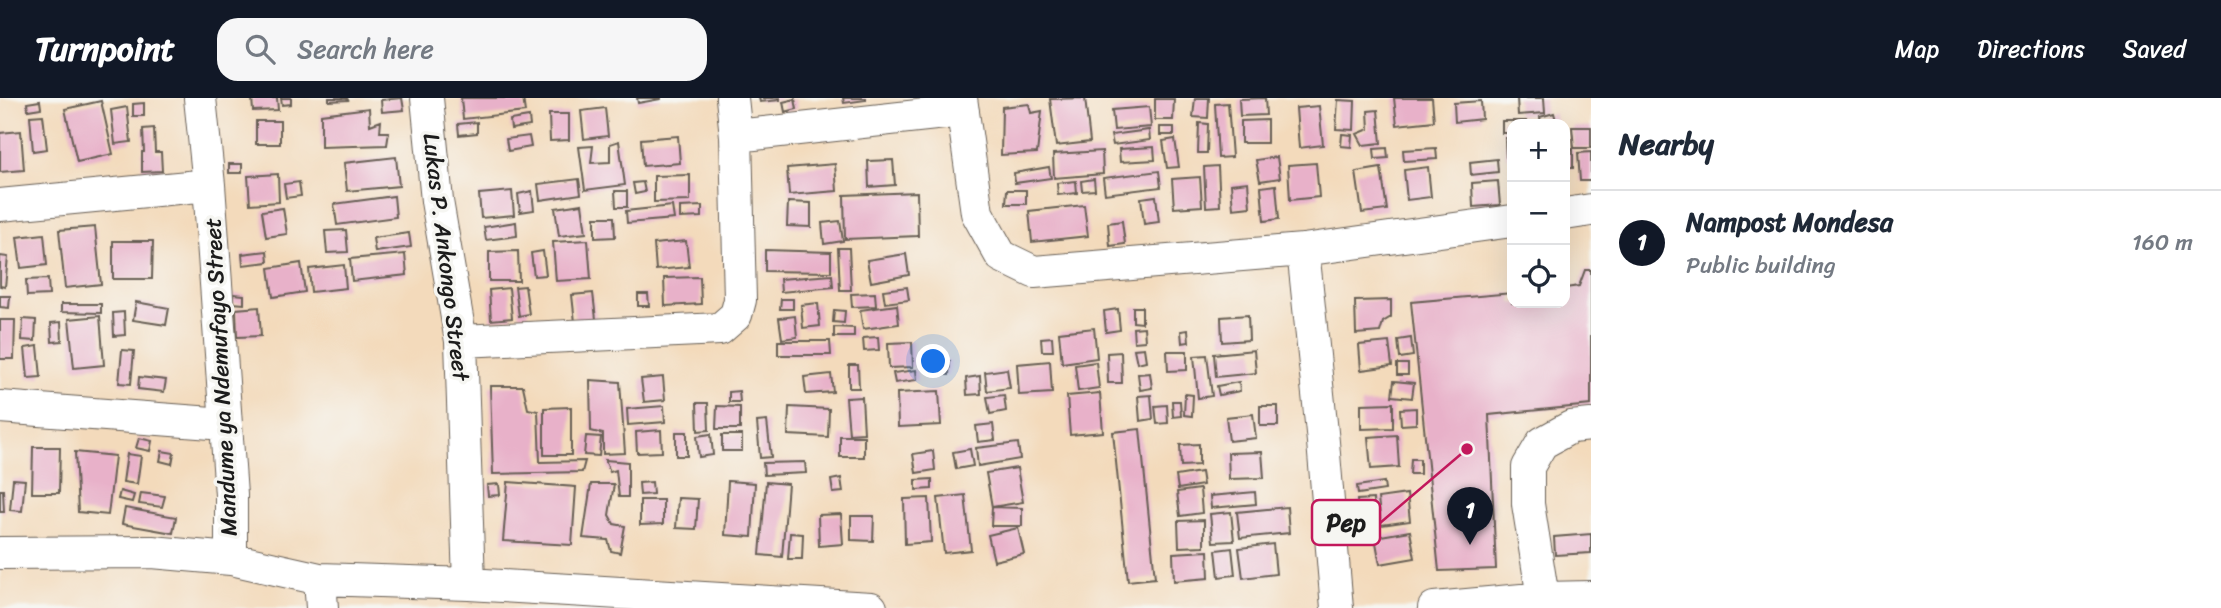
<!DOCTYPE html>
<html lang="en">
<head>
<meta charset="utf-8">
<style>
  :root { --surface:#fff; --page:#f6f6f7; --text:#1f2937; --muted:#747a83; --line:#e0e1e3; --accent:#111827 }
  body { margin:0; font-family:Sriracha,sans-serif; background:var(--page); color:var(--text) }
  .controls { position:absolute; right:21px; top:21px; display:grid; overflow:hidden; border-radius:14px; box-shadow:0 7px 28px #0002 }
  .controls button { width:63px; height:63px; display:grid; place-items:center; padding:0; border:0; border-bottom:2px solid var(--line); background:var(--surface); color:var(--text); font:35px sans-serif }
  .you { position:absolute; left:934px; top:264px; width:24px; height:24px; margin:-18px; border:5px solid #fff; border-radius:50%; background:#1a73e8; box-shadow:0 0 0 10px #1a73e833 }
  .badge { display:grid; place-items:center; width:46px; height:46px; border-radius:50%; background:var(--accent); color:#fff; font-size:23px; font-weight:700 }
  .pin { position:absolute; translate:-50% -58px; filter:drop-shadow(0 2px 4px #0008) }
  .pin::after { content:''; position:absolute; top:37px; width:24px; height:21px; background:inherit; clip-path:polygon(0 0,100% 0,50% 100%) }
  .list { margin:0; padding:0; list-style:none }
  h2 { display:flex; justify-content:space-between; align-items:center; height:91px; margin:0; padding:0 28px; font-size:30px }
  h2 small { font-size:23px; font-weight:400; color:var(--muted) }
  .list li { display:grid; grid-template-columns:46px 1fr auto; gap:21px; align-items:center; box-sizing:border-box; height:105px; padding:0 28px; border-top:2px solid var(--line) }
  .list b { display:block; font-size:26px; white-space:nowrap }
  .list p { margin:0; font-size:23px; white-space:nowrap; color:var(--muted) }
  .list em { font-size:23px; font-style:normal; color:var(--muted) }
  .icon { flex:none; width:38px; height:38px; fill:none; stroke:currentColor; stroke-width:2; stroke-linecap:round; stroke-linejoin:round }
  .map { position:relative; flex:none; width:1591px; height:510px; overflow:hidden }
  header { display:flex; align-items:center; gap:42px; box-sizing:border-box; height:98px; padding:0 35px; background:var(--accent); color:#fff }
  header strong { font-size:33px }
  nav { display:flex; gap:38px; margin-inline-start:auto; font-size:24px }
  .search { width:490px; height:63px; background:var(--page); display:flex; align-items:center; gap:18px; box-sizing:border-box; padding:0 24px; border-radius:21px; color:var(--muted); font-size:26px }
  main { display:flex }
  aside { flex:1; background:var(--surface) }
  .map>svg:first-child { display:block }
  .building { fill:#e8b1c9 }
  .lines { fill:none; stroke-linecap:round; stroke-linejoin:round }
  .minor-casing { stroke:#675e54; stroke-width:34 }
  .minor { stroke:#fff; stroke-width:32 }
  .labels { text-anchor:middle; dominant-baseline:central; stroke-width:7; stroke-linejoin:round; paint-order:stroke }
  .street-label { font-size:23px; fill:#1c1c1c; stroke:#f6f6f2 }
  .leader { fill:none; stroke:#c2185b; stroke-width:2.5 }
  .callout-dot { fill:#c2185b; stroke:#f6f6f2; stroke-width:2.5 }
  .callout { fill:#f6f6f2; stroke:#c2185b; stroke-width:2.5 }
  .callout-label { font-size:24px; text-anchor:middle; font-weight:bold; fill:#1c1c1c }
</style>
</head>
<body>
<header>
<strong>Turnpoint</strong>
<div class="search"><svg class="icon" aria-label="search" viewBox="0 0 24 24"><circle cx="10" cy="10" r="6"/><path d="M15 15l6 6"/></svg>Search here</div>
<nav><a>Map</a><a>Directions</a><a>Saved</a></nav>
</header>
<main>
<div class="map">
<svg width="1591" height="510" viewBox="0 0 1591 510">
  <rect width="100%" height="100%" fill="#f6f6f2"/>
  <filter id="ink" filterUnits="userSpaceOnUse"><feTurbulence type="fractalNoise" baseFrequency=".0143" numOctaves="2"/><feDisplacementMap in="SourceGraphic" scale="14" xChannelSelector="R" yChannelSelector="G"/><feConvolveMatrix kernelMatrix="1 2 1 2 8 2 1 2 1" color-interpolation-filters="sRGB"/></filter>
  <filter id="wash" filterUnits="userSpaceOnUse"><feTurbulence type="fractalNoise" baseFrequency=".00686" numOctaves="4" result="noise"/><feDisplacementMap in="SourceGraphic" scale="28" xChannelSelector="R" yChannelSelector="G"/><feGaussianBlur stdDeviation="1.57" result="paint"/><feColorMatrix in="noise" values="0 0 0 0 0 0 0 0 0 0 0 0 0 0 0 0 0 1.4 0 .05"/><feComposite in="paint" operator="in"/></filter>
  <g filter="url(#wash)">
    <rect width="100%" height="100%" fill="#f3dabb"/>
    <g id="blocks">
      <!-- building -->
      <path class="building" d="M 252,0 L 277,0 L 278,12 L 253,13 Z
        M 281,0 L 291,0 L 291,6 L 282,7 Z
        M 329,0 L 347,0 L 348,2 L 329,3 Z
        M 402,0 L 404,12 L 382,14 L 381,2 Z
        M 461,0 L 523,0 L 525,14 L 463,21 Z
        M 637,0 L 661,0 L 661,1 L 638,5 Z
        M 759,0 L 780,0 L 780,2 L 760,4 Z
        M 843,0 L 866,0 L 866,2 L 844,5 Z
        M 1085,0 L 1090,44 L 1056,48 L 1050,1 Z
        M 1195,0 L 1209,0 L 1208,20 L 1193,19 Z
        M 1265,0 L 1266,17 L 1240,18 L 1239,1 Z
        M 1394,0 L 1432,0 L 1434,23 L 1397,27 Z
        M 1517,0 L 1544,0 L 1545,15 L 1518,17 Z
        M 795,1 L 797,11 L 785,14 L 783,4 Z
        M 1155,1 L 1174,1 L 1173,22 L 1155,22 Z
        M 1338,2 L 1355,3 L 1354,32 L 1336,31 Z
        M 40,3 L 41,10 L 28,12 L 27,5 Z
        M 101,3 L 113,56 L 77,64 L 65,11 Z
        M 1481,3 L 1482,21 L 1455,24 L 1454,5 Z
        M 144,5 L 144,18 L 133,18 L 133,6 Z
        M 1228,5 L 1232,59 L 1218,60 L 1215,6 Z
        M 1029,6 L 1031,15 L 1042,13 L 1037,55 L 1001,57 L 1002,9 Z
        M 1319,8 L 1323,47 L 1299,50 L 1296,10 Z
        M 127,9 L 131,44 L 115,46 L 111,12 Z
        M 1149,9 L 1151,29 L 1114,32 L 1112,12 Z
        M 369,10 L 370,27 L 381,23 L 380,34 L 389,34 L 387,47 L 321,49 L 321,16 Z
        M 605,10 L 608,38 L 584,41 L 581,13 Z
        M 1378,12 L 1381,45 L 1363,47 L 1357,36 L 1369,31 L 1368,13 Z
        M 1554,15 L 1557,26 L 1541,26 L 1540,19 Z
        M 549,16 L 569,16 L 569,42 L 550,43 Z
        M 43,17 L 47,51 L 33,53 L 30,18 Z
        M 529,19 L 530,28 L 511,31 L 510,22 Z
        M 1267,22 L 1267,45 L 1241,45 L 1241,23 Z
        M 256,23 L 280,23 L 280,46 L 256,46 Z
        M 1502,23 L 1526,23 L 1526,26 L 1512,26 L 1512,35 L 1502,35 Z
        M 477,24 L 477,35 L 459,37 L 458,26 Z
        M 1199,25 L 1208,26 L 1207,55 L 1198,55 Z
        M 1160,29 L 1174,29 L 1174,37 L 1160,37 Z
        M 1572,29 L 1591,29 L 1591,50 L 1574,50 Z
        M 154,30 L 155,54 L 161,54 L 162,73 L 142,74 L 142,54 L 144,54 L 143,31 Z
        M 1149,32 L 1150,42 L 1113,47 L 1111,37 Z
        M 21,33 L 24,72 L 0,74 L 0,35 Z
        M 1342,36 L 1352,37 L 1351,49 L 1341,48 Z
        M 529,38 L 531,49 L 508,53 L 506,41 Z
        M 678,38 L 680,65 L 643,68 L 641,41 Z
        M 1505,40 L 1512,40 L 1512,59 L 1506,59 Z
        M 1175,41 L 1179,69 L 1167,70 L 1163,43 Z
        M 619,43 L 625,87 L 585,92 L 579,49 L 593,48 L 591,65 L 610,64 L 610,46 Z
        M 1154,49 L 1155,62 L 1120,64 L 1119,51 Z
        M 1387,50 L 1388,60 L 1375,61 L 1374,51 Z
        M 1436,50 L 1437,61 L 1404,63 L 1403,52 Z
        M 1565,51 L 1573,51 L 1573,70 L 1565,70 Z
        M 1102,53 L 1103,76 L 1054,80 L 1053,56 Z
        M 1591,54 L 1591,83 L 1580,83 L 1578,55 Z
        M 396,59 L 399,88 L 347,93 L 344,65 Z
        M 1277,59 L 1280,80 L 1260,83 L 1256,62 Z
        M 1497,61 L 1498,74 L 1471,77 L 1470,64 Z
        M 893,62 L 895,87 L 869,89 L 868,63 Z
        M 1316,65 L 1319,99 L 1290,102 L 1288,67 Z
        M 229,66 L 242,66 L 242,75 L 229,75 Z
        M 835,66 L 837,93 L 789,97 L 787,70 Z
        M 1218,68 L 1220,108 L 1206,109 L 1204,69 Z
        M 1049,69 L 1051,80 L 1015,85 L 1014,75 Z
        M 1428,69 L 1431,99 L 1407,102 L 1404,72 Z
        M 1381,70 L 1387,112 L 1362,115 L 1356,74 Z
        M 1159,73 L 1161,89 L 1105,96 L 1103,80 Z
        M 278,76 L 279,104 L 250,106 L 248,78 Z
        M 690,77 L 690,103 L 654,104 L 654,78 Z
        M 1200,79 L 1202,108 L 1174,110 L 1172,81 Z
        M 579,81 L 581,96 L 540,102 L 538,86 Z
        M 1094,81 L 1095,92 L 1082,93 L 1081,83 Z
        M 1076,83 L 1077,95 L 1058,97 L 1057,85 Z
        M 1498,83 L 1500,107 L 1473,109 L 1472,85 Z
        M 299,84 L 301,98 L 286,100 L 284,86 Z
        M 643,84 L 645,94 L 635,96 L 633,85 Z
        M 1248,84 L 1250,109 L 1233,111 L 1231,86 Z
        M 1276,87 L 1279,121 L 1264,123 L 1261,89 Z
        M 1007,92 L 1026,92 L 1026,106 L 1006,106 Z
        M 512,93 L 514,117 L 481,120 L 479,96 Z
        M 532,93 L 534,112 L 520,114 L 518,96 Z
        M 615,93 L 627,93 L 627,109 L 616,109 Z
        M 917,94 L 918,138 L 845,141 L 844,97 Z
        M 394,98 L 396,119 L 337,127 L 334,106 Z
        M 1156,98 L 1159,124 L 1144,126 L 1141,100 Z
        M 788,104 L 811,105 L 811,129 L 787,128 Z
        M 582,106 L 586,135 L 559,138 L 555,110 Z
        M 1084,107 L 1088,138 L 1032,144 L 1029,113 Z
        M 672,108 L 674,121 L 627,125 L 626,113 Z
        M 702,108 L 702,119 L 680,120 L 680,109 Z
        M 283,110 L 287,136 L 266,139 L 262,113 Z
        M 595,119 L 614,119 L 615,139 L 595,140 Z
        M 840,123 L 843,143 L 824,146 L 822,125 Z
        M 1122,123 L 1125,146 L 1110,148 L 1108,125 Z
        M 516,124 L 517,138 L 486,142 L 484,129 Z
        M 95,129 L 101,186 L 65,190 L 59,132 Z
        M 346,132 L 348,154 L 327,155 L 325,133 Z
        M 409,135 L 411,149 L 375,154 L 373,140 Z
        M 44,136 L 47,167 L 21,170 L 17,139 Z
        M 588,142 L 591,181 L 556,183 L 553,144 Z
        M 113,143 L 153,143 L 152,181 L 113,181 Z
        M 686,143 L 689,169 L 656,172 L 654,146 Z
        M 838,150 L 849,150 L 851,192 L 840,192 Z
        M 765,152 L 831,154 L 831,174 L 765,173 Z
        M 267,153 L 268,164 L 243,167 L 242,156 Z
        M 518,153 L 519,183 L 489,183 L 489,154 Z
        M 543,153 L 546,177 L 534,178 L 531,155 Z
        M 405,156 L 407,177 L 352,183 L 350,161 Z
        M 906,156 L 909,177 L 871,184 L 867,162 Z
        M 0,158 L 8,159 L 5,189 L 0,188 Z
        M 301,165 L 305,194 L 273,199 L 269,170 Z
        M 344,167 L 346,190 L 311,194 L 309,171 Z
        M 1585,172 L 1591,172 L 1591,307 L 1489,317 L 1496,471 L 1439,473 L 1411,204 L 1512,195 L 1512,205 L 1565,205 L 1565,190 L 1579,188 Z
        M 832,177 L 833,189 L 781,194 L 780,181 Z
        M 700,179 L 701,206 L 665,208 L 664,180 Z
        M 48,181 L 49,197 L 27,198 L 26,182 Z
        M 525,188 L 529,216 L 519,218 L 515,189 Z
        M 907,189 L 909,202 L 885,205 L 883,192 Z
        M 509,190 L 512,220 L 491,222 L 489,192 Z
        M 593,195 L 597,230 L 576,233 L 572,197 Z
        M 875,195 L 876,208 L 852,209 L 851,196 Z
        M 233,196 L 244,197 L 244,206 L 233,205 Z
        M 638,196 L 648,196 L 649,208 L 638,208 Z
        M 0,198 L 10,198 L 9,210 L 0,209 Z
        M 781,201 L 793,201 L 793,211 L 780,211 Z
        M 1391,202 L 1391,219 L 1383,224 L 1380,234 L 1356,236 L 1355,203 Z
        M 136,204 L 169,210 L 166,227 L 133,222 Z
        M 818,205 L 820,228 L 803,230 L 801,207 Z
        M 61,206 L 101,206 L 101,215 L 61,214 Z
        M 897,207 L 899,226 L 863,231 L 860,212 Z
        M 259,209 L 261,238 L 237,239 L 236,211 Z
        M 1133,209 L 1142,209 L 1142,225 L 1133,224 Z
        M 1118,211 L 1120,232 L 1106,234 L 1104,213 Z
        M 834,212 L 845,213 L 844,225 L 833,224 Z
        M 124,214 L 125,237 L 114,238 L 113,215 Z
        M 1248,217 L 1249,242 L 1222,244 L 1221,219 Z
        M 100,218 L 104,267 L 74,270 L 69,221 Z
        M 795,218 L 797,239 L 782,241 L 779,220 Z
        M 23,221 L 36,222 L 35,243 L 22,242 Z
        M 0,222 L 15,222 L 14,261 L 0,261 Z
        M 61,224 L 62,243 L 52,244 L 51,225 Z
        M 834,229 L 854,230 L 854,239 L 834,239 Z
        M 1144,229 L 1145,243 L 1134,244 L 1133,230 Z
        M 1094,230 L 1097,260 L 1062,265 L 1059,234 Z
        M 1188,232 L 1189,244 L 1182,245 L 1181,233 Z
        M 878,239 L 879,252 L 864,253 L 863,240 Z
        M 1052,239 L 1053,253 L 1042,253 L 1041,240 Z
        M 1411,240 L 1413,258 L 1400,260 L 1398,242 Z
        M 778,243 L 830,243 L 831,257 L 778,257 Z
        M 912,244 L 913,269 L 889,270 L 888,245 Z
        M 1389,244 L 1392,268 L 1361,272 L 1359,247 Z
        M 38,248 L 41,279 L 28,280 L 25,250 Z
        M 1144,250 L 1146,263 L 1137,265 L 1134,251 Z
        M 122,252 L 134,253 L 131,286 L 119,285 Z
        M 1254,252 L 1256,275 L 1216,279 L 1214,256 Z
        M 1167,253 L 1187,253 L 1187,272 L 1168,273 Z
        M 1121,254 L 1122,285 L 1108,285 L 1107,255 Z
        M 1207,257 L 1212,298 L 1198,300 L 1194,258 Z
        M 937,263 L 950,263 L 949,277 L 937,276 Z
        M 1050,263 L 1052,295 L 1019,297 L 1017,266 Z
        M 1096,264 L 1099,290 L 1078,293 L 1075,267 Z
        M 1397,266 L 1408,266 L 1408,277 L 1397,277 Z
        M 849,267 L 858,267 L 859,290 L 849,290 Z
        M 1007,271 L 1010,290 L 987,293 L 985,274 Z
        M 916,272 L 917,282 L 895,285 L 893,275 Z
        M 1150,275 L 1152,290 L 1140,292 L 1138,276 Z
        M 831,276 L 833,294 L 806,296 L 804,279 Z
        M 980,278 L 981,296 L 967,297 L 966,280 Z
        M 139,279 L 166,282 L 164,294 L 138,291 Z
        M 663,279 L 665,302 L 644,304 L 641,281 Z
        M 590,282 L 620,284 L 625,355 L 603,356 L 603,336 L 591,333 Z
        M 1394,283 L 1414,285 L 1412,300 L 1392,298 Z
        M 1239,284 L 1240,293 L 1219,297 L 1217,288 Z
        M 490,288 L 523,288 L 528,311 L 538,313 L 540,364 L 585,363 L 582,374 L 493,376 Z
        M 739,293 L 740,304 L 729,304 L 729,294 Z
        M 939,293 L 941,327 L 898,329 L 897,295 Z
        M 1100,295 L 1103,334 L 1070,337 L 1067,298 Z
        M 1185,296 L 1193,297 L 1192,318 L 1184,317 Z
        M 1004,297 L 1006,313 L 990,316 L 987,299 Z
        M 1151,297 L 1153,321 L 1140,323 L 1138,298 Z
        M 862,299 L 864,335 L 849,336 L 846,300 Z
        M 1172,303 L 1180,303 L 1181,318 L 1173,319 Z
        M 697,305 L 708,305 L 709,332 L 698,333 Z
        M 1393,305 L 1393,330 L 1361,331 L 1361,306 Z
        M 1167,307 L 1168,325 L 1157,326 L 1155,308 Z
        M 664,308 L 665,324 L 628,327 L 627,311 Z
        M 717,308 L 740,309 L 740,331 L 716,331 Z
        M 1260,308 L 1278,308 L 1278,328 L 1260,328 Z
        M 571,309 L 571,357 L 544,357 L 544,310 Z
        M 789,309 L 829,311 L 828,339 L 788,337 Z
        M 1416,310 L 1416,326 L 1401,327 L 1400,311 Z
        M 1253,316 L 1256,340 L 1229,343 L 1226,319 Z
        M 767,323 L 771,359 L 760,360 L 757,324 Z
        M 993,326 L 995,342 L 978,344 L 976,328 Z
        M 1140,331 L 1155,480 L 1128,483 L 1113,334 Z
        M 661,332 L 662,354 L 637,355 L 636,334 Z
        M 676,334 L 687,334 L 687,358 L 676,358 Z
        M 711,336 L 713,357 L 699,359 L 697,338 Z
        M 722,337 L 742,337 L 742,353 L 722,353 Z
        M 1397,337 L 1399,369 L 1371,371 L 1368,339 Z
        M 586,338 L 601,339 L 599,358 L 584,357 Z
        M 840,338 L 864,338 L 864,359 L 840,359 Z
        M 139,340 L 152,343 L 150,353 L 136,350 Z
        M 1018,345 L 1020,361 L 978,368 L 976,350 Z
        M 1199,346 L 1199,367 L 1181,368 L 1180,347 Z
        M 33,349 L 60,349 L 59,395 L 32,395 Z
        M 970,351 L 973,368 L 956,371 L 953,354 Z
        M 162,353 L 174,355 L 172,366 L 160,363 Z
        M 933,353 L 935,372 L 916,375 L 913,356 Z
        M 75,354 L 115,358 L 108,417 L 78,414 Z
        M 1262,354 L 1264,380 L 1229,381 L 1228,355 Z
        M 127,356 L 141,358 L 137,386 L 123,384 Z
        M 1411,361 L 1420,361 L 1420,376 L 1410,376 Z
        M 605,362 L 628,364 L 628,399 L 619,399 L 616,372 L 610,374 Z
        M 805,364 L 806,375 L 764,377 L 763,365 Z
        M 1017,370 L 1023,404 L 992,409 L 986,375 Z
        M 1201,374 L 1203,387 L 1178,391 L 1176,378 Z
        M 841,380 L 843,394 L 833,395 L 831,382 Z
        M 13,381 L 25,382 L 22,413 L 10,412 Z
        M 932,381 L 932,391 L 916,392 L 916,382 Z
        M 728,383 L 755,385 L 752,439 L 725,437 Z
        M 508,384 L 576,389 L 572,447 L 503,443 Z
        M 652,384 L 653,396 L 640,397 L 639,385 Z
        M 766,384 L 788,386 L 782,459 L 760,457 Z
        M 1384,384 L 1385,392 L 1358,396 L 1357,388 Z
        M 499,386 L 500,397 L 488,398 L 487,387 Z
        M 591,386 L 614,386 L 609,417 L 614,426 L 625,428 L 620,455 L 611,453 L 608,442 L 583,440 Z
        M 1200,391 L 1202,415 L 1180,418 L 1177,394 Z
        M 0,392 L 3,392 L 4,414 L 0,414 Z
        M 120,393 L 134,397 L 132,404 L 118,401 Z
        M 1255,394 L 1256,406 L 1211,410 L 1210,398 Z
        M 141,395 L 165,398 L 162,409 L 139,406 Z
        M 1407,396 L 1410,423 L 1381,427 L 1378,400 Z
        M 965,397 L 971,452 L 944,455 L 938,400 Z
        M 678,400 L 698,401 L 696,431 L 676,430 Z
        M 929,400 L 931,444 L 905,446 L 904,401 Z
        M 1373,401 L 1375,428 L 1359,429 L 1357,402 Z
        M 640,402 L 663,402 L 663,426 L 640,427 Z
        M 992,409 L 1022,410 L 1022,428 L 991,428 Z
        M 1287,409 L 1289,435 L 1240,440 L 1237,414 Z
        M 125,410 L 176,419 L 173,435 L 122,426 Z
        M 1231,414 L 1234,443 L 1213,444 L 1210,416 Z
        M 841,416 L 843,446 L 819,448 L 818,417 Z
        M 851,418 L 874,418 L 873,443 L 851,442 Z
        M 1204,422 L 1204,448 L 1179,449 L 1178,423 Z
        M 1018,430 L 1024,456 L 994,463 L 988,437 Z
        M 1410,433 L 1415,460 L 1380,466 L 1375,439 Z
        M 790,435 L 803,436 L 802,461 L 788,461 Z
        M 1591,436 L 1591,455 L 1555,457 L 1554,439 Z
        M 1273,446 L 1276,476 L 1243,480 L 1239,450 Z
        M 1232,450 L 1235,477 L 1219,479 L 1216,452 Z
        M 1208,453 L 1209,480 L 1174,483 L 1173,455 Z"/>
    </g>
  </g>
  <g filter="url(#ink)">
    <use href="#blocks" fill-opacity="0" stroke="#675e54" stroke-width="2"/>
    <g class="lines">
      <!-- minor casing -->
      <g class="minor-casing">
        <path id="minor" d="M 200,0 L 209,87 L 231,397 L 231,461
          M 427,0 L 437,103 L 461,243 L 469,486
          M 961,0 L 977,115 L 1001,158 L 1034,174 L 1303,152 L 1512,123
          M 736,38 L 963,13
          M 0,107 L 209,87
          M 1565,116 L 1591,112
          M 1303,152 L 1323,344 L 1337,510
          M 461,243 L 720,231 L 736,217 L 740,202 L 736,38 L 732,0
          M 0,309 L 225,326
          M 0,455 L 152,454 L 231,461 L 320,481 L 469,486 L 871,510
          M 320,481 L 322,510
          M 1543,500 L 1528,406 L 1528,369 L 1542,345 L 1571,329 L 1591,327
          M 1434,510 L 1543,500 L 1591,499"/>
      </g>
      <!-- minor -->
      <use href="#minor" class="minor"/>
    </g>
  </g>
  <g class="labels">
    <!-- street labels -->
    <g class="street-label">
      <text transform="translate(446 159) rotate(83)">Lukas P. Ankongo Street</text>
      <text transform="translate(221 279) rotate(-93)">Mandume ya Ndemufayo Street</text>
    </g>
  </g>
  <!-- callouts -->
  <path class="leader" d="M1467 351L1380 425"/>
  <circle class="callout-dot" cx="1467" cy="351" r="7"/>
  <rect class="callout" x="1312" y="402" width="68" height="45" rx="7"/>
  <g class="callout-label">
    <text x="1346" y="433">Pep</text>
  </g>
</svg>
<div class="controls">
<button>+</button>
<button>−</button>
<button><svg class="icon" aria-label="locate" viewBox="0 0 24 24"><circle cx="12" cy="12" r="6"/><path d="M12 2v4M12 18v4M2 12h4M18 12h4"/></svg></button>
</div>
<div class="you"></div>
<div class="pin badge" style="left:1470px;top:447px">1</div>
</div>
<aside>
<h2>Nearby<small></small></h2>
<ul class="list">
<li><span class="badge">1</span><div><b>Nampost Mondesa</b><p>Public building</p></div><em>160 m</em></li>
</ul>
</aside>
</main>
</body>
</html>
